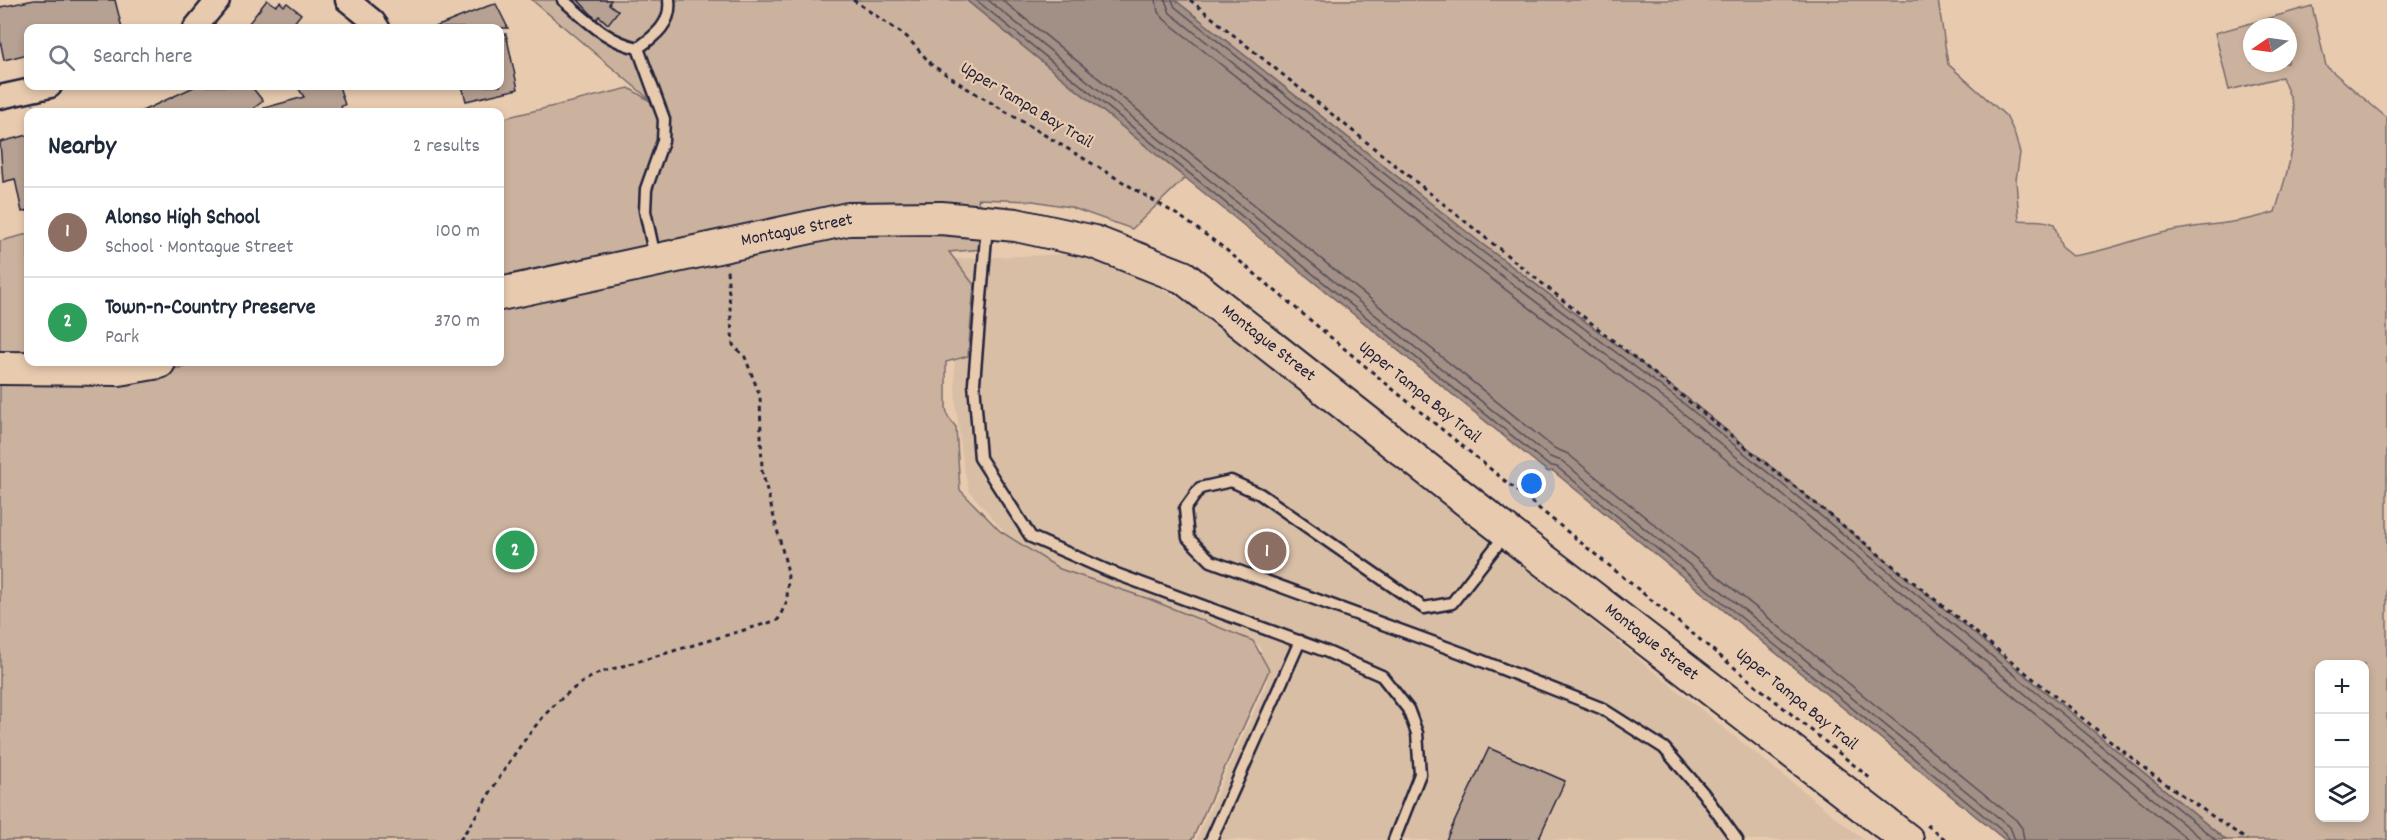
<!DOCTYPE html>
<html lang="en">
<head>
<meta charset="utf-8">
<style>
  :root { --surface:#fff; --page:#f2f2f3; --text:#1f2937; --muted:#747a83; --line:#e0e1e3; --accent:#b45309 }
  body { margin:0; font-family:Dekko,sans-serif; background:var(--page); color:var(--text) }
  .controls { position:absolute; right:18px; bottom:18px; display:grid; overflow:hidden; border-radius:12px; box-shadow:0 3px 9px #0003 }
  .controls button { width:54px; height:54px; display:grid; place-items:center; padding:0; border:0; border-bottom:2px solid var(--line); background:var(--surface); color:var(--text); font:30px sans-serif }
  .compass { position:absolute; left:2243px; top:18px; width:54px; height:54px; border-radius:50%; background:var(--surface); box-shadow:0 3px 9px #0003; rotate:257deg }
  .you { position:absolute; left:1532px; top:484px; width:21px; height:21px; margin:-15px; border:4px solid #fff; border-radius:50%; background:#1a73e8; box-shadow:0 0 0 9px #1a73e833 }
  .badge { display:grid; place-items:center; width:39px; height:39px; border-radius:50%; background:var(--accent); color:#fff; font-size:20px; font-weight:700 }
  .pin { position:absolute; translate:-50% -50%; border:3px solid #fff; box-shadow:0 2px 6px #0006 }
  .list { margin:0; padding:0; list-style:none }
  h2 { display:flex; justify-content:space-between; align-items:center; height:78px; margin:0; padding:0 24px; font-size:26px }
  h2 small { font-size:20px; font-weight:400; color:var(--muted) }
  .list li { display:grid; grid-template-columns:39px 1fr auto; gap:18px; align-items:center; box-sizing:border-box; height:90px; padding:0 24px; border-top:2px solid var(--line) }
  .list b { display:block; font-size:22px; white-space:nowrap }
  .list p { margin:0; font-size:20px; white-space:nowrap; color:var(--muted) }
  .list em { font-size:20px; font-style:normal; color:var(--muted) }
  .icon { flex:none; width:33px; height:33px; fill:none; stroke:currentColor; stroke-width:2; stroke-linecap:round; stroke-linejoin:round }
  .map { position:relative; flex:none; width:2387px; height:840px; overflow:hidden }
  .search { position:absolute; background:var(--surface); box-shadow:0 3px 9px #0003; left:24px; top:24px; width:480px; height:66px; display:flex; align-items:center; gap:15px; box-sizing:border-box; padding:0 21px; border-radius:12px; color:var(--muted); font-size:22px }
  .panel { position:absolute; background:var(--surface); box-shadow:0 3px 9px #0003; left:24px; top:108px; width:480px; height:258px; border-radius:12px }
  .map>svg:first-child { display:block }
  .built { fill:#d9bea6 }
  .green { fill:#cbb29e; stroke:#766a6c; stroke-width:1.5; fill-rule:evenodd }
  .water { fill:#a28f85; stroke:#6f6367; stroke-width:1.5 }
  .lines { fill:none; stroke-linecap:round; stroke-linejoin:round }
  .shore { stroke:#554e59; stroke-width:1.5 }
  .building { fill:#b7a192; stroke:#22223b; stroke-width:1.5 }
  .lane-casing { stroke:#22223b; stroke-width:15 }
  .street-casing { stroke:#22223b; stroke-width:27 }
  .secondary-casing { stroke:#22223b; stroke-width:36 }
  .path { stroke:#22223b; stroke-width:3; stroke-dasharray:4.5 4.5; stroke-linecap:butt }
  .lane { stroke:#e8cbaf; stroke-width:10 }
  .street { stroke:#e8cbaf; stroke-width:22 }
  .secondary { stroke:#e8cbaf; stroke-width:32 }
  .labels { text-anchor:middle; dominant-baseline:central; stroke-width:4.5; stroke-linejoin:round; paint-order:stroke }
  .street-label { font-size:18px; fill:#22223b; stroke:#e8cbaf }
</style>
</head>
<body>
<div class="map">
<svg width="2387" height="840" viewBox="0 0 2387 840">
  <rect width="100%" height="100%" fill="#e8cbaf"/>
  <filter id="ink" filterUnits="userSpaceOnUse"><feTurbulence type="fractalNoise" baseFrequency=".0167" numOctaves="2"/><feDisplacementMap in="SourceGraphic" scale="12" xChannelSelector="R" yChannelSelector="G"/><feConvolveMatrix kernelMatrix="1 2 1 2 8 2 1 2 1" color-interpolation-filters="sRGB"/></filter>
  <g filter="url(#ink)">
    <!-- built -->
    <path class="built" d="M 1092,253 L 1210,315 L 1864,840 L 1196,840 L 1267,682 L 1260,646 L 1055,567 L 1006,534 L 969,491 L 963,464 L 956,408 L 950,259 Z"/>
    <!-- green -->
    <path class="green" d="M 532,0 L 966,0 L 1185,178 L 1132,229 L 1070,207 L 1033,201 L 978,199 L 980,212 L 500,284 L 500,119 L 629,88 L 655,104 Z
      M 1175,0 L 1938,0 L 1948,64 L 2006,116 L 2014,132 L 2020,153 L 2016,180 L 2019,220 C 2032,222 2041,218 2054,224 L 2062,248 L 2072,256 C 2105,252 2134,239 2166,232 C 2203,224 2240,224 2275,212 C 2284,183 2303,129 2291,99 C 2288,92 2285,85 2282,77 L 2229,90 L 2215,33 L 2312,6 L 2326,66 L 2387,118 L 2387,840 L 2226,840 L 1687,398 L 1482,244 ZM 2252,27 L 2288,27 L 2288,63 L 2252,63 ZM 2320,664 L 2364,664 L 2364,818 L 2320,818 Z
      M 849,229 L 982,231 L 983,249 L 949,252 L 974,285 L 968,356 L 946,362 L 946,408 L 948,417 L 956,427 L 960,490 L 1000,531 L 1060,569 L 1149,599 L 1253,641 L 1269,670 L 1192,840 L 0,840 L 0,378 L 121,378 L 213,362 L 500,362 L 500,303 Z
      M 28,234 L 28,360 L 0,359 L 0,241 Z"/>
    <!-- water -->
    <path class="water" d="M 966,0 L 1175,0 L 1482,244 L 1687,398 L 2226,840 L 2005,840 L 1553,471 L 1548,472 Z"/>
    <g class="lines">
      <!-- shore -->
      <path class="shore" d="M 976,0 L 1548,465 L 1557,467 L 2005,833 L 2008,840
        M 988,0 L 1550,457 L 1562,461 L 2010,827 L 2015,840
        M 1002,0 L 1554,448 L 1568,454 L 2016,820 L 2022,828 L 2024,840
        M 1156,0 L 1158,12 L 1165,20 L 1469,262 L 1673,416 L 2188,840
        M 1165,0 L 1170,13 L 1474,255 L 1678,409 L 2203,840
        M 1172,0 L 1175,7 L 1479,249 L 1683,403 L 2216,840"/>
    </g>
    <!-- building -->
    <path class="building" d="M 34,0 L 115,0 L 122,28 L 28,28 L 28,54 L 4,60 L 0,40 L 0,7 Z
      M 267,0 L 276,6 L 280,2 L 284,6 L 287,3 L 301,14 L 290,28 L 245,28 Z
      M 578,0 L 611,0 L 609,4 L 618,11 L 608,24 L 599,16 L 597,19 L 594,17 Z
      M 496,4 L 508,28 L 433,28 L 488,6 Z
      M 500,34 L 506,34 L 518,89 L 466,101 L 462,86 L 500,86 Z
      M 196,86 L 251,86 L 263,101 L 249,112 L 140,112 Z
      M 297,86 L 339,86 L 345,105 L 341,106 L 343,112 L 265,112 L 264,108 L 304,97 Z
      M 28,135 L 28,211 L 22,212 L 15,179 L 3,182 L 0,142 Z
      M 1489,748 L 1565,781 L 1538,840 L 1446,840 Z"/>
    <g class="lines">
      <!-- lane casing -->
      <g class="lane-casing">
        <path id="lane" d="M 563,0 C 588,21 606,41 638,48 C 655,36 672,23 669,0
          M 638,48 L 664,119 L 663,141 L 646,189 L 645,211 L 655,257
          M 987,225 L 974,383 L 980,458 L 1031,537 L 1111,572 L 1325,651 L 1382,676 L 1408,709 L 1417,733 L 1420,774 L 1394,840
          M 1505,535 L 1452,603 L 1424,608 L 1260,494 L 1231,481 L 1200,488 L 1185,509 L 1188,538 L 1211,561 L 1462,653 L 1601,708 L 1664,748 L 1703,793 L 1737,840
          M 1211,840 L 1300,641"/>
      </g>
      <!-- street casing -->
      <g class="street-casing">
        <path id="street" d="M 347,0 L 373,21 L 378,28
          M 195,28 L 218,0
          M 0,97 L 50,86"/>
      </g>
      <!-- secondary casing -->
      <g class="secondary-casing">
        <path id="secondary" d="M 500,294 L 848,219 L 941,218 L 1016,225 L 1094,242 L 1183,277 L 1484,514 L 1907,840
          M 0,368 L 119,369 L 159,362"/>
      </g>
      <!-- path -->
      <path class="path" d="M 853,0 L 907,37 L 932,65 L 965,87 L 1181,217 L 1224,248 L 1401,396 L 1871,779
        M 1190,0 L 2153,775 L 2247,840
        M 1927,825 L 1946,840
        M 460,840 C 500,782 533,705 599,673 L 778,620 L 787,601 L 788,572 L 762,471 L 760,396 L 745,357 L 733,345 L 727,270"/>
      <!-- lane -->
      <use href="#lane" class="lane"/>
      <!-- street -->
      <use href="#street" class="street"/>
      <!-- secondary -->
      <use href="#secondary" class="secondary"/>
    </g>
  </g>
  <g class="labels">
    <!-- street labels -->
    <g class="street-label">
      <text transform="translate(1026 106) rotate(31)">Upper Tampa Bay Trail</text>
      <text transform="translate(797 231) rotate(-11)">Montague Street</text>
      <text transform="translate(1268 344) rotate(38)">Montague Street</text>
      <text transform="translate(1419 393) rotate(39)">Upper Tampa Bay Trail</text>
      <text transform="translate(1651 643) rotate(38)">Montague Street</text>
      <text transform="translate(1796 700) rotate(39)">Upper Tampa Bay Trail</text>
    </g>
  </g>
</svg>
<div class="controls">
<button>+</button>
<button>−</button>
<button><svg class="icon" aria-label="layers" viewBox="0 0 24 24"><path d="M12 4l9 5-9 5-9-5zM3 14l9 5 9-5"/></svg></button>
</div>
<svg class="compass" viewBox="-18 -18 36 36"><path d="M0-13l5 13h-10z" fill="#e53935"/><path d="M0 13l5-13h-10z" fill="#747a83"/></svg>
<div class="you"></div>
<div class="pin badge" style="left:1267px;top:551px;background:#8d6e63">1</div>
<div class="pin badge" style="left:515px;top:550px;background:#2e9e5b">2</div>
<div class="search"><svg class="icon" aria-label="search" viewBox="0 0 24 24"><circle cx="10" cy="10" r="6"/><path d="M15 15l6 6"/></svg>Search here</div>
<section class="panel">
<h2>Nearby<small>2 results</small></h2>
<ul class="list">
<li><span class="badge" style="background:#8d6e63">1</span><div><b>Alonso High School</b><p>School · Montague Street</p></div><em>100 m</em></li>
<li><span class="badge" style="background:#2e9e5b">2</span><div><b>Town-n-Country Preserve</b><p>Park</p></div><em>370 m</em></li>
</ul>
</section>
</div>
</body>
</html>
